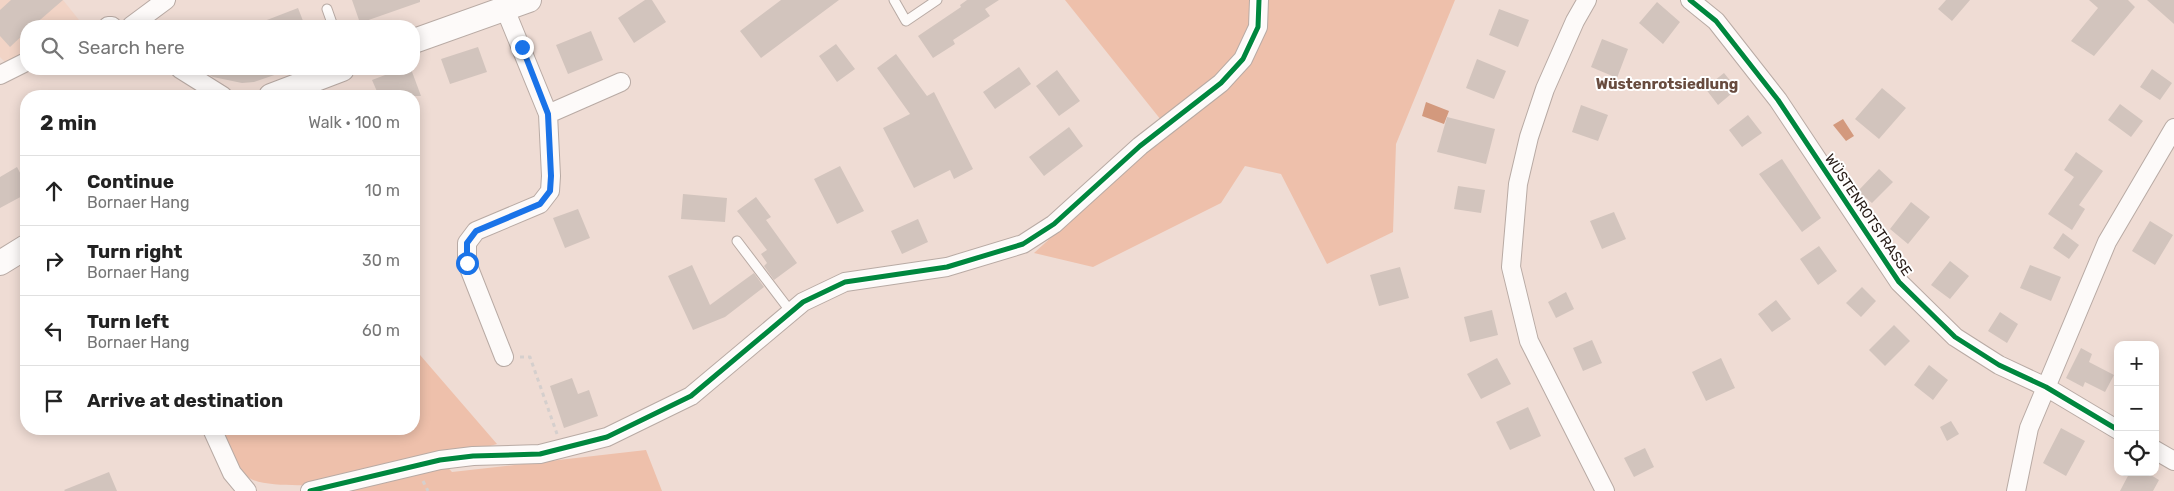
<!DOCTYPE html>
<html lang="en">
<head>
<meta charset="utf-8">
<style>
  :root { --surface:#fff; --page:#f2f2f2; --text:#222; --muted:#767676; --line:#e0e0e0 }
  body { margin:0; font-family:Rubik,sans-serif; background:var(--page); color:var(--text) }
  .controls { position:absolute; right:15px; bottom:15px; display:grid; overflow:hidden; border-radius:10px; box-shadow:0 2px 12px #0003 }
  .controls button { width:45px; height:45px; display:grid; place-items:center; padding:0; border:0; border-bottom:1px solid var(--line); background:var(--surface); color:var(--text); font:25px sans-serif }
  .stop { position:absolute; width:15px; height:15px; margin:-11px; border:4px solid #1a73e8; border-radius:50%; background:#fff }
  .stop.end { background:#1a73e8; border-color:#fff; box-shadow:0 1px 5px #0008 }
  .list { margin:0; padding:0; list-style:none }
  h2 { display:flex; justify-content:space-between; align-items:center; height:65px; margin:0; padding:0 20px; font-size:21px }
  h2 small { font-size:16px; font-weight:400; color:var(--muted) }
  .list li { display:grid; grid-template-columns:32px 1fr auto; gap:15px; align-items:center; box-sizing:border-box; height:70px; padding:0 20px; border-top:1px solid var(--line) }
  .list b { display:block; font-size:19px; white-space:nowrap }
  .list p { margin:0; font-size:16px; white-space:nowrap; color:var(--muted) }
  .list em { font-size:16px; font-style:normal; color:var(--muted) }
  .icon { flex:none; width:28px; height:28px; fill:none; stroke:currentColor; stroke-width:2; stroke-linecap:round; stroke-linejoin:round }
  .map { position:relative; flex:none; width:2174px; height:491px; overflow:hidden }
  .search { position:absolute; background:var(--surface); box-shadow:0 2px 12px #0003; left:20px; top:20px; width:400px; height:55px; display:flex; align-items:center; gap:12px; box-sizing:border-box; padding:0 18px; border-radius:20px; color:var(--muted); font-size:19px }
  .panel { position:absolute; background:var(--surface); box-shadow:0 2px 12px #0003; left:20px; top:90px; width:400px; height:345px; border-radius:20px }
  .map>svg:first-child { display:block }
  .built { fill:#f2d4c6 }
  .green { fill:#eec0ab }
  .water { fill:#d3997d }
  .building { fill:#d2c4bd }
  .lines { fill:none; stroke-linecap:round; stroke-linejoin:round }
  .lane-casing { stroke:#b8aaa4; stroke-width:11 }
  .street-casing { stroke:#b8aaa4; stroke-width:20 }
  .secondary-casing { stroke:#b8aaa4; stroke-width:26 }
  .path { stroke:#d5cfcd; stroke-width:3; stroke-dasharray:4 4; stroke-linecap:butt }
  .lane { stroke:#fdfaf9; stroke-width:9 }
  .street { stroke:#fdfaf9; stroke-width:18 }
  .secondary { stroke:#fdfaf9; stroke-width:24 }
  .cycleway-casing { stroke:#fff; stroke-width:8 }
  .cycleway { stroke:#00873e; stroke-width:5 }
  .route { stroke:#1a73e8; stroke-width:6 }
  .labels { text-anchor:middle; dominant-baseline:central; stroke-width:4; stroke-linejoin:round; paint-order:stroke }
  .street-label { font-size:14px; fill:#271b16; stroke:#fff }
  .neighbourhood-label { font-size:15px; font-weight:bold; fill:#684c3f; stroke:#fff }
</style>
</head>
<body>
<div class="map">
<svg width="2174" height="491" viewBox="0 0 2174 491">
  <rect width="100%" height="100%" fill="#efdcd4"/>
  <!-- built -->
  <path class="built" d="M 0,0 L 63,0 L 79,20 L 68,26 L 26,26 L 26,51 L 6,63 L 0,57 Z"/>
  <!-- green -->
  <path class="green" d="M 1065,0 L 1455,0 L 1396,144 L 1393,232 L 1327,264 L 1281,174 L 1245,166 L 1221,203 L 1093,267 L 1034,253 L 1169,130 Z
    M 414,348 L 497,444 L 441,460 L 452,472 L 646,450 L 662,491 L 310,491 L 316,485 C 300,485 260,487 248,477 C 235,466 229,444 222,429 L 414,429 Z"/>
  <!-- water -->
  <path class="water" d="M 1426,102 L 1449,111 L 1444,124 L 1422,116 Z
    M 1843,119 L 1854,136 L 1846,141 L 1833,125 Z"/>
  <!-- building -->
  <path class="building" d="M 11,0 L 63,0 L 33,26 L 26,26 L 26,32 L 10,47 L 0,36 L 0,10 Z
    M 352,0 L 420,0 L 420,2 L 360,23 Z
    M 645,0 L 652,0 L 666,22 L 634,43 L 618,18 Z
    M 781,0 L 839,0 L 761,58 L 740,31 Z
    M 967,0 L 999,0 L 985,9 L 990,16 L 953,40 L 955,44 L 933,58 L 918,36 L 961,7 L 960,5 Z
    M 1946,0 L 1970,0 L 1952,21 L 1938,9 Z
    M 2089,0 L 2128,0 L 2135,7 L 2094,56 L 2071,41 L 2098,8 Z
    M 2147,0 L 2174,0 L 2174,24 Z
    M 1657,2 L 1680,22 L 1663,44 L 1639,23 Z
    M 298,8 L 305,26 L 255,26 L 254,25 Z
    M 1499,9 L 1529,20 L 1518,47 L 1489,35 Z
    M 591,31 L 603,60 L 568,74 L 556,45 Z
    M 1602,39 L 1628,49 L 1617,78 L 1591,67 Z
    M 836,44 L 855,69 L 837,82 L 819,56 Z
    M 478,47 L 487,72 L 450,84 L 441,59 Z
    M 896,54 L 927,96 L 934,92 L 973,169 L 954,179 L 950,170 L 914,188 L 883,128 L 910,114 L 877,68 Z
    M 1477,59 L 1506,71 L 1494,99 L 1466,88 Z
    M 1019,67 L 1031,84 L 995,109 L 983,92 Z
    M 206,69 L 286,69 L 286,71 L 254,82 L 242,83 L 213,77 L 206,73 Z
    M 401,69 L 411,69 L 421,96 L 379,96 L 372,80 Z
    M 2152,69 L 2172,83 L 2160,100 L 2140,87 Z
    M 1057,70 L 1080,101 L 1059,116 L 1036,86 Z
    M 1724,73 L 1737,89 L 1718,105 L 1705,88 Z
    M 1882,88 L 1906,108 L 1879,139 L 1855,119 Z
    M 2120,104 L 2143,121 L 2131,137 L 2108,120 Z
    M 1581,105 L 1608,115 L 1598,141 L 1572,132 Z
    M 1748,115 L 1762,133 L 1742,147 L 1729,130 Z
    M 1447,117 L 1495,129 L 1486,164 L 1437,152 Z
    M 1069,127 L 1083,146 L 1044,176 L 1029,157 Z
    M 2076,152 L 2103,171 L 2079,205 L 2085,209 L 2072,230 L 2048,214 L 2074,177 L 2064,170 Z
    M 1782,159 L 1821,218 L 1802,232 L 1759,174 Z
    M 840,166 L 864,211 L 837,224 L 814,179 Z
    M 17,167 L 26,184 L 26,194 L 0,208 L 0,177 Z
    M 1879,169 L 1893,182 L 1872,203 L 1858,191 Z
    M 1458,186 L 1485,190 L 1481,213 L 1454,209 Z
    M 683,194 L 727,198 L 725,222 L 681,219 Z
    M 756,197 L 771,217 L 766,220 L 797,263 L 774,280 L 764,266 L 767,263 L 761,254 L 767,250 L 737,211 Z
    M 1911,202 L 1930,217 L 1908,244 L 1890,229 Z
    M 578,209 L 590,238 L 565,248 L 553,218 Z
    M 1614,212 L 1626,239 L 1602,249 L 1590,221 Z
    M 918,219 L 928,242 L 902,254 L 891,231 Z
    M 2150,221 L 2173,235 L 2155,265 L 2132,251 Z
    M 2063,233 L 2079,245 L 2069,259 L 2053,248 Z
    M 1819,246 L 1837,271 L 1818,285 L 1800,259 Z
    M 1950,261 L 1969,276 L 1950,299 L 1931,285 Z
    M 692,265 L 710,305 L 754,273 L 764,287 L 725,317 L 693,330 L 668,276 Z
    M 2030,265 L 2061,277 L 2051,301 L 2020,288 Z
    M 1400,267 L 1409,298 L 1379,306 L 1370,275 Z
    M 1862,287 L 1876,301 L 1861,317 L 1846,303 Z
    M 1566,292 L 1574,309 L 1556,318 L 1548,302 Z
    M 1776,300 L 1791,319 L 1772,332 L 1758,314 Z
    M 1492,310 L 1498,335 L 1470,342 L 1464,317 Z
    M 2000,312 L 2018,324 L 2007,343 L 1988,331 Z
    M 1894,325 L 1910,341 L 1885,366 L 1869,350 Z
    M 1592,340 L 1602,363 L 1583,371 L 1573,348 Z
    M 2081,348 L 2092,354 L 2089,362 L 2114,375 L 2105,392 L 2085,382 L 2083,387 L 2066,378 Z
    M 1497,358 L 1511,384 L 1481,399 L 1467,374 Z
    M 1721,358 L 1735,388 L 1706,401 L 1692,372 Z
    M 1929,365 L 1948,380 L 1933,400 L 1914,385 Z
    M 572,378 L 578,394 L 589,390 L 598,416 L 564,428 L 550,386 Z
    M 1528,407 L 1541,436 L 1510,450 L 1496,422 Z
    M 1951,421 L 1959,434 L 1947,441 L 1940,427 Z
    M 2061,428 L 2085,441 L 2066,476 L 2043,463 Z
    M 1645,448 L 1654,467 L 1634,477 L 1624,458 Z
    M 109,472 L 117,491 L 65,491 L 64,490 Z
    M 2130,472 L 2146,472 L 2159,480 L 2153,491 L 2120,491 Z"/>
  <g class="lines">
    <!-- lane casing -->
    <g class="lane-casing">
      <path id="lane" d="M 894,0 L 906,21 L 937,0
        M 327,9 L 333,26
        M 737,241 L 791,312"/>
    </g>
    <!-- street casing -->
    <g class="street-casing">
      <path id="street" d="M 1587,0 L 1575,21 L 1545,89 L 1529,137 L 1518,184 L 1511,267 L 1529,341 L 1605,491
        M 1690,0 L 1716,21 L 1778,100 L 1899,282 L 1955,337 L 1999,365 L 2046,387 L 2118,430
        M 505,9 L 548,114
        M 108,26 L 112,26
        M 131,26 L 166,0
        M 180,69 L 223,96
        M 0,75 L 26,62
        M 504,357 L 467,263 L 467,243 L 476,231 L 540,204 L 550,191 L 551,176 L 548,114 L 621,82
        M 212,429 L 232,473 L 247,491
        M 2155,450 L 2174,461
        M 310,491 L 440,460 L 473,456 L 540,454 L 607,437 L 691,396 L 803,302 L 845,282 L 947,267 L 1023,244 L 1054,224 L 1140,146 L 1221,83 L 1243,59 L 1258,27 L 1259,0
        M 2016,491 L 2029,428 L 2107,242 L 2174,128"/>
    </g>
    <!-- secondary casing -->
    <g class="secondary-casing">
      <path id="secondary" d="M 414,41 L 529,0
        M 271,96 L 342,69
        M 0,263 L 26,247"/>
    </g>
    <!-- path -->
    <path class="path" d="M 520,357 L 530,357 L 557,434
      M 423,481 L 428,491"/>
    <!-- lane -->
    <use href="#lane" class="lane"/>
    <!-- street -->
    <use href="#street" class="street"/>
    <!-- secondary -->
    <use href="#secondary" class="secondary"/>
    <!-- cycleway casing -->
    <g class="cycleway-casing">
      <path id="cycleway" d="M 1690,0 L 1716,21 L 1778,100 L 1899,282 L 1955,337 L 1999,365 L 2046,387 L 2118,430
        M 310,491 L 440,460 L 473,456 L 540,454 L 607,437 L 691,396 L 803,302 L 845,282 L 947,267 L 1023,244 L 1054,224 L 1140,146 L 1221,83 L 1243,59 L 1258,27 L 1259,0"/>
    </g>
    <!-- cycleway -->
    <use href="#cycleway" class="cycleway"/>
  </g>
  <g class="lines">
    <!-- route -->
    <path class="route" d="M 467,263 L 467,243 L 476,231 L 540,204 L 550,191 L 551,176 L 548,114 L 522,47"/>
  </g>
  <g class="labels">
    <!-- street labels -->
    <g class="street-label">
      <text transform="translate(1868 215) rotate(56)">WÜSTENROTSTRASSE</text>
    </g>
    <!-- neighbourhood labels -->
    <g class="neighbourhood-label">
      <text x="1667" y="84">Wüstenrotsiedlung</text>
    </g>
  </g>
</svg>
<div class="controls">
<button>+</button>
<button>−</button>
<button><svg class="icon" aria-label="locate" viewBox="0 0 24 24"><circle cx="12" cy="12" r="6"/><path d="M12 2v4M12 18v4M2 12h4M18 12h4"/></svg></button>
</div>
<div class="stop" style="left:467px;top:263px"></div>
<div class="stop end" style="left:522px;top:47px"></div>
<div class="search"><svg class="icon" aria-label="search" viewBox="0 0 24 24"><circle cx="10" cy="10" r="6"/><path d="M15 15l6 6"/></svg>Search here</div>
<section class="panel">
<h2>2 min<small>Walk · 100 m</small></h2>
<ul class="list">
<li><svg class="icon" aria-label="ahead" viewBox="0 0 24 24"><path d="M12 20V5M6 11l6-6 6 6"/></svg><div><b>Continue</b><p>Bornaer Hang</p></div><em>10 m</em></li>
<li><svg class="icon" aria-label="right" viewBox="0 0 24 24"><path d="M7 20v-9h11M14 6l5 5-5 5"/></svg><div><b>Turn right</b><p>Bornaer Hang</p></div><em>30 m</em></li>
<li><svg class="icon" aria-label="left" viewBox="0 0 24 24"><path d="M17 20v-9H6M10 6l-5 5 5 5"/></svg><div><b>Turn left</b><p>Bornaer Hang</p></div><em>60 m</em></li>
<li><svg class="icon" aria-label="arrive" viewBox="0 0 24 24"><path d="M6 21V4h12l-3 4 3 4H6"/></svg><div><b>Arrive at destination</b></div></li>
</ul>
</section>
</div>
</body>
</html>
